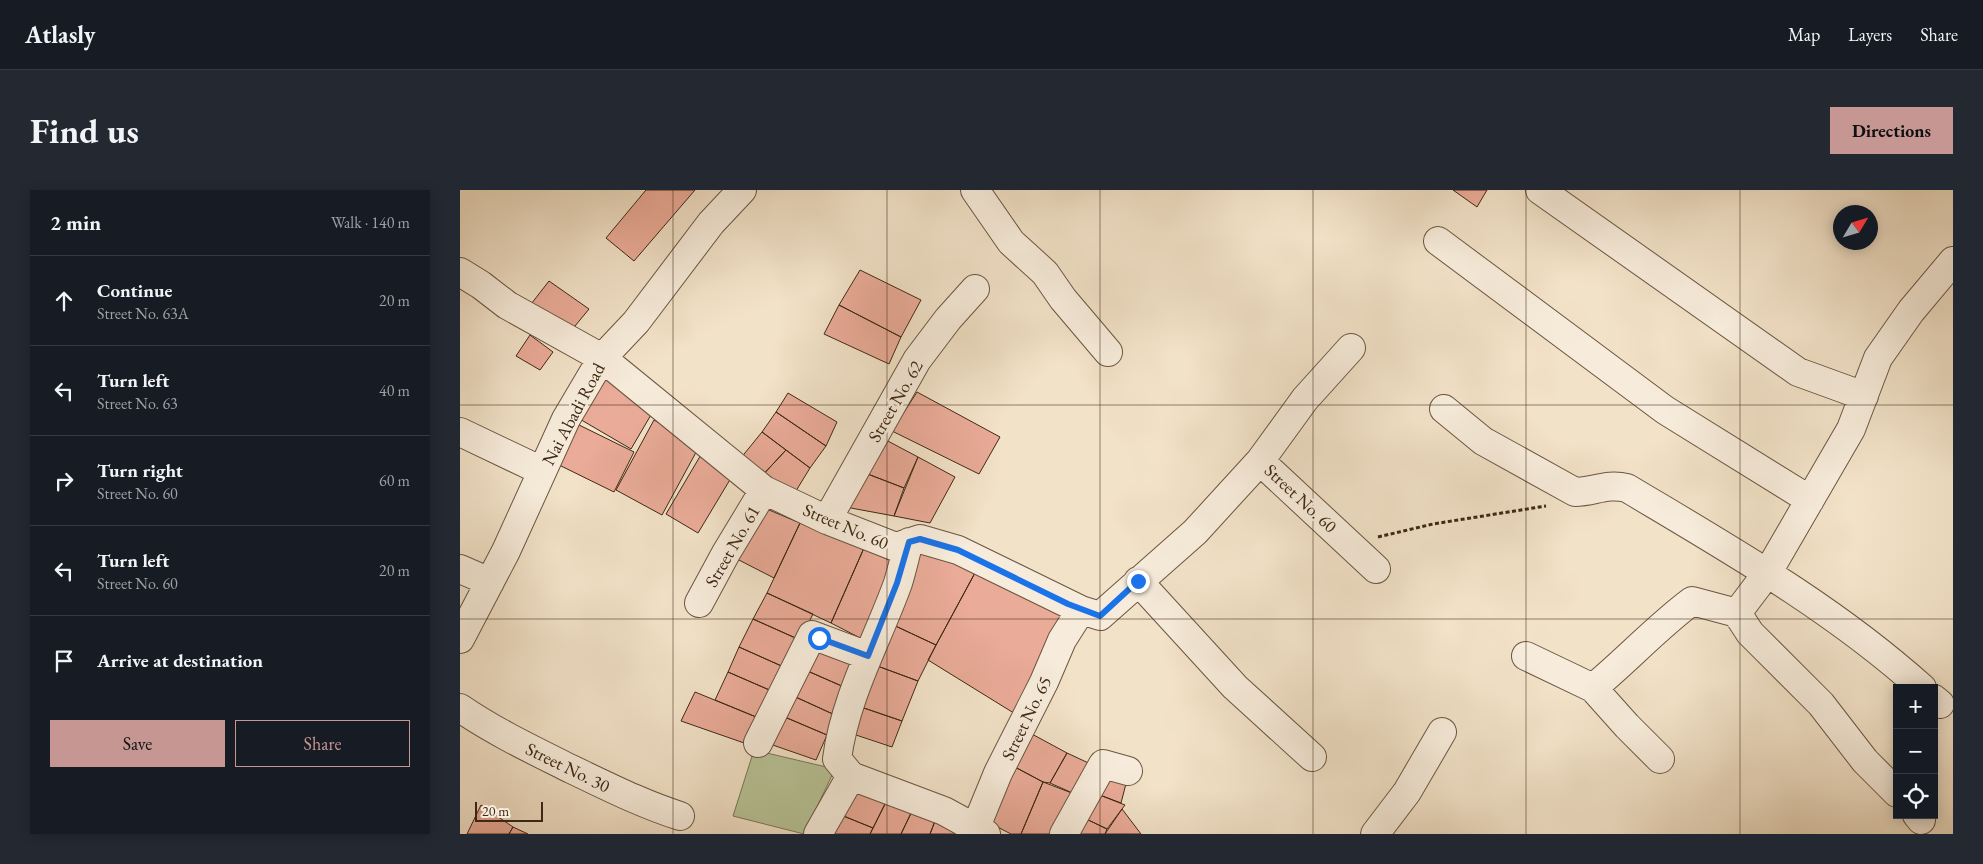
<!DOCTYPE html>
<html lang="en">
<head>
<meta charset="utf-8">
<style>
  :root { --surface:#171b24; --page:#242831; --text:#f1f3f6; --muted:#9ea1a6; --line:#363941; --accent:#c59692 }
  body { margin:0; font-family:"EB Garamond",serif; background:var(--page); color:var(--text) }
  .controls { position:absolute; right:15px; bottom:15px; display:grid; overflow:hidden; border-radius:0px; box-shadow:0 2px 12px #0003 }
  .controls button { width:45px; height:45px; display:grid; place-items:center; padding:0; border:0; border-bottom:1px solid var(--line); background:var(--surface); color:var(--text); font:25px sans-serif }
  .compass { position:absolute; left:1373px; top:15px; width:45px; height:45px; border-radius:50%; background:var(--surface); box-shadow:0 2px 12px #0003; rotate:52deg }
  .scale { position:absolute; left:15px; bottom:12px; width:68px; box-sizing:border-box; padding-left:5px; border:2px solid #3e2815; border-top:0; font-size:14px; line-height:18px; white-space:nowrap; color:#3e2815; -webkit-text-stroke:4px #f7ecdb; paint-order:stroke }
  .stop { position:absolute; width:15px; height:15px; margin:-11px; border:4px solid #1a73e8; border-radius:50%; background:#fff }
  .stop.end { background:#1a73e8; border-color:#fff; box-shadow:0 1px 5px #0008 }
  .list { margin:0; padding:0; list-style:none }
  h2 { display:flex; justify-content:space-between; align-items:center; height:65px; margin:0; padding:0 20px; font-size:21px }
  h2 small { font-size:16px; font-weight:400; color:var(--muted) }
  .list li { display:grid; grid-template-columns:32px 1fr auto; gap:15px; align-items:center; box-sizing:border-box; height:90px; padding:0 20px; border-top:1px solid var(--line) }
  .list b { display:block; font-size:19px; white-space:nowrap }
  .list p { margin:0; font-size:16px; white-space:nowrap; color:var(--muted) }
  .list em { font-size:16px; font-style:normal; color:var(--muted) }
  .actions { display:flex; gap:10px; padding:15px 20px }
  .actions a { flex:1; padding:11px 0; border:1px solid var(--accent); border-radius:0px; text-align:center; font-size:18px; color:var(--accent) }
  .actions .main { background:var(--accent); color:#111 }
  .icon { flex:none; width:28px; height:28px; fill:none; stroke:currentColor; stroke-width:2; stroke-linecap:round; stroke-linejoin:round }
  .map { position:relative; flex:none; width:1493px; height:644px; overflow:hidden; border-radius:0px }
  header { display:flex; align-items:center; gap:30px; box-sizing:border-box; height:70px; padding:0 25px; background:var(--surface); border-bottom:1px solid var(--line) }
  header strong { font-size:24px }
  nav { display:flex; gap:28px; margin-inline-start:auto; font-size:18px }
  .intro { display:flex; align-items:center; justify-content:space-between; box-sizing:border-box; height:120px; padding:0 30px }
  h1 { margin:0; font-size:35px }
  .button { padding:12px 22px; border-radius:0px; background:var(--accent); color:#111; font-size:18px; font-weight:700 }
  main { display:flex; gap:30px; padding:0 30px }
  aside { flex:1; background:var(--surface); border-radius:0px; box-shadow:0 2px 12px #0003 }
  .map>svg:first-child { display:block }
  .green { fill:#b8c498; stroke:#7b7656 }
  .building { fill:#eaab98; stroke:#3e2815 }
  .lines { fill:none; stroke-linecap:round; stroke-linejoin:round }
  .minor-casing { stroke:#6b5642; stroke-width:30 }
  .path { stroke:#3e2815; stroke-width:3; stroke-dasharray:4 2.5; stroke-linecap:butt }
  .minor { stroke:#f7ecdb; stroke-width:28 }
  .route { stroke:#1a73e8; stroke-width:6 }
  .grid { fill:none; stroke:#3e2815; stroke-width:1; stroke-opacity:0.55 }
  .labels { text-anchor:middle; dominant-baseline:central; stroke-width:5; stroke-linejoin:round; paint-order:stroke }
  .street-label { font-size:18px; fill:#3e2815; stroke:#f7ecdb }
</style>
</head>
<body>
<header>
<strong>Atlasly</strong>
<nav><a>Map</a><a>Layers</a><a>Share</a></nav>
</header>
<div class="intro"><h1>Find us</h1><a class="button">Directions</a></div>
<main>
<aside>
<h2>2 min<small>Walk · 140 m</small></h2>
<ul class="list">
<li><svg class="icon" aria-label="ahead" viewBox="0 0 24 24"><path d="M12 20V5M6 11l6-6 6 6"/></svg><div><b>Continue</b><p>Street No. 63A</p></div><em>20 m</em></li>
<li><svg class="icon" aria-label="left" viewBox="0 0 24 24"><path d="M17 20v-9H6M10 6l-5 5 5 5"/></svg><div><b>Turn left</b><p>Street No. 63</p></div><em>40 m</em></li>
<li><svg class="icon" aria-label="right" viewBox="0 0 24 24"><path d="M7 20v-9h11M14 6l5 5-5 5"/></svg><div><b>Turn right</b><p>Street No. 60</p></div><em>60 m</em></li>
<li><svg class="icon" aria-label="left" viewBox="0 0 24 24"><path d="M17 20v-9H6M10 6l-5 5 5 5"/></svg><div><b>Turn left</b><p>Street No. 60</p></div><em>20 m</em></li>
<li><svg class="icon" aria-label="arrive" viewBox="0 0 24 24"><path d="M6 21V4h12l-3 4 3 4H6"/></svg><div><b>Arrive at destination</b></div></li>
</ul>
<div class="actions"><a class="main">Save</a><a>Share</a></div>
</aside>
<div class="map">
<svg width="1493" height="644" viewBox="0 0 1493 644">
  <rect width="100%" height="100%" fill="#f2e2c8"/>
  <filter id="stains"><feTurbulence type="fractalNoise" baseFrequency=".004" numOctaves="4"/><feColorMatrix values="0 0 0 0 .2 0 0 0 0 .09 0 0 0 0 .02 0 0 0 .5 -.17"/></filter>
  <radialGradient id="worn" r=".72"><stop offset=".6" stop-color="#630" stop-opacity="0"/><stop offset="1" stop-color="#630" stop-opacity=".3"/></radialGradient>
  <!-- green -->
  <path class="green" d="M 294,560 L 375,579 L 344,644 L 273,626 Z"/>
  <!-- building -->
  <path class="building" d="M 186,0 L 235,0 L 174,71 L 146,48 Z
    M 993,0 L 1027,0 L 1017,17 Z
    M 400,80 L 461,110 L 441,147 L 379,115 Z
    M 89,91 L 129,119 L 106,147 L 68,118 Z
    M 379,115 L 441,147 L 429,174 L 364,144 Z
    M 70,145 L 93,162 L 80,180 L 56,166 Z
    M 143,187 L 195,218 L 171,259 L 118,228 Z
    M 457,202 L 540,247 L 519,284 L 432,241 Z
    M 328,203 L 377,232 L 366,256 L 316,222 Z
    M 316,222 L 366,256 L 350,278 L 302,242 Z
    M 194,230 L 240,255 L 202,325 L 156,300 Z
    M 115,233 L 174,262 L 154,302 L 95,273 Z
    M 407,240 L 458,267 L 444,298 L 387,276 Z
    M 302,242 L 326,260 L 299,289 L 276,274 Z
    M 326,260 L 350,278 L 331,309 L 299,289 Z
    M 242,263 L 274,283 L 238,343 L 206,324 Z
    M 458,267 L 495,287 L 470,333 L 434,326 Z
    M 387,276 L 444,298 L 434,326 L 364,313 Z
    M 302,317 L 340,333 L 314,388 L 275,368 Z
    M 340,333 L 404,358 L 371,433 L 307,403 Z
    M 463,357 L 516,381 L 476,455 L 429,433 Z
    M 404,358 L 435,373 L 406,451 L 371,433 Z
    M 516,381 L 607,428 L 557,525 L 468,470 Z
    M 307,403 L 353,424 L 340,450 L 293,429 Z
    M 293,429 L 340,450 L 326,478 L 279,457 Z
    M 429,433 L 476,455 L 458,491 L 412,474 Z
    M 356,453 L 397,471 L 384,497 L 343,479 Z
    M 279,457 L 326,478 L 314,502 L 268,482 Z
    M 412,474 L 458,491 L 442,531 L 398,516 Z
    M 343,479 L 384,497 L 375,525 L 329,504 Z
    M 268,482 L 314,502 L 301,529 L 255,510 Z
    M 235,502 L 301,529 L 287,554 L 221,531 Z
    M 329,504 L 375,525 L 367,545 L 320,525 Z
    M 398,516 L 442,531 L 432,557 L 390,543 Z
    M 320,525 L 367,545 L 356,570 L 307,553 Z
    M 570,543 L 607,563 L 590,593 L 583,592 L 553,576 Z
    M 607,563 L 635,576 L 617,605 L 590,593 Z
    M 553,576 L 583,592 L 561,644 L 551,644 L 524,630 Z
    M 644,579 L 668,586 L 661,613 L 632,602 Z
    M 583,592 L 617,605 L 598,644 L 561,644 Z
    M 395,595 L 428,608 L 413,638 L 381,625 Z
    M 632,602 L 665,615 L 647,639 L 620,626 Z
    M 428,608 L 453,619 L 441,644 L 410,644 Z
    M 21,615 L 53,637 L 49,644 L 7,644 Z
    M 453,619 L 475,631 L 470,644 L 441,644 Z
    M 662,619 L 681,644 L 645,644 Z
    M 381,625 L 413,638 L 410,644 L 371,644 Z
    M 620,626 L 647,639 L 645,644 L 611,644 Z
    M 475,631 L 504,644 L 470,644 Z
    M 53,637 L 68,644 L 49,644 Z"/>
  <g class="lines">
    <!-- minor casing -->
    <g class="minor-casing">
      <path id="minor" d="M 515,0 L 551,52 L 585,83 L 603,109 L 648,162
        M 1080,0 L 1338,182 L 1404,206
        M 978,51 L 1205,220 L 1350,310
        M 0,82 L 21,95 L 47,115 L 142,168 L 304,300 L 367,330 L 436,357 L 460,349 L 498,360 L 621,420 L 640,426 L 735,342 L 800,271 L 916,379
        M 984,219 L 1023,251 L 1115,302 C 1134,302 1146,293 1167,298 C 1269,359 1373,418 1462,498
        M 0,242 L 82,281
        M 800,271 L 845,209 L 891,158
        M 367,330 L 457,170 L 488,129 L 515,99
        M 0,379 L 30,392
        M 678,391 L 775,497 L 852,567
        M 239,413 L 266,363 L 304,300
        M 1277,423 L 1308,382 L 1391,239 L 1418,168 L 1451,121 L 1493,71
        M 0,449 L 46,361 L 106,229 L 142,168 L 176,132 L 251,33 L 282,0
        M 1066,466 L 1133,498 L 1167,536 L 1200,569
        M 1133,498 C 1167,470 1197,437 1232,411 L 1277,423 L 1290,443 L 1361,514 L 1405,571 L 1437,603
        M 1474,509 L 1480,514
        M 0,518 C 35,542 73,560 111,579 C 147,596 182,614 220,626
        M 298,553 L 352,445 L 408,466
        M 391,586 L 377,569 C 385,507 417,451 438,393 C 442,380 445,366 449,352
        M 391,586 L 484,621 L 526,644
        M 1457,625 L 1461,630
        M 358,644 L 391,586
        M 513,644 L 538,583 L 584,492 L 602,450 L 621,420
        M 604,644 L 643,574 L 668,581
        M 915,644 L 947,602 L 982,542"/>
    </g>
    <!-- path -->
    <path class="path" d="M 918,347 L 973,334 L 1086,316"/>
    <!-- minor -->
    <use href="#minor" class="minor"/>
  </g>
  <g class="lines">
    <!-- route -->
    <path class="route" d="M 359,448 L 408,466 L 437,393 L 449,352 L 460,349 L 498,360 L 608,414 L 640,426 L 678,391"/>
  </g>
  <!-- grid -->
  <path class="grid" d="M 213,0 L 213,644M 427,0 L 427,644M 640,0 L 640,644M 853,0 L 853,644M 1066,0 L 1066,644M 1280,0 L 1280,644M 0,215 L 1493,215M 0,429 L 1493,429"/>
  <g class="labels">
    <!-- street labels -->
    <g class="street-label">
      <text transform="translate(435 211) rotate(-60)">Street No. 62</text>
      <text transform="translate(113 224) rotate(-62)">Nai Abadi Road</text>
      <text transform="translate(841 308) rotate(43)">Street No. 60</text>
      <text transform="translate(386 336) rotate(23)">Street No. 60</text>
      <text transform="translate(272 356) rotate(-60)">Street No. 61</text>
      <text transform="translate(566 528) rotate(-64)">Street No. 65</text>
      <text transform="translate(108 577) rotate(26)">Street No. 30</text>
    </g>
  </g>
  <rect width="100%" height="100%" filter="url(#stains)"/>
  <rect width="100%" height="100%" fill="url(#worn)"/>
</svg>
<div class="controls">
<button>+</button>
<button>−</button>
<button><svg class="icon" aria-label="locate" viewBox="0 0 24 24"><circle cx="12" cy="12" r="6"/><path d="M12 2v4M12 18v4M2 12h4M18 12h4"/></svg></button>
</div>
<svg class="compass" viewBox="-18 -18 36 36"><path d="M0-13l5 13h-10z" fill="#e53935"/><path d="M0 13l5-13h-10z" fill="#9ea1a6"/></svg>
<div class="scale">20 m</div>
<div class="stop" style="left:359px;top:448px"></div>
<div class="stop end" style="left:678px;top:391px"></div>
</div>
</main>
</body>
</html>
